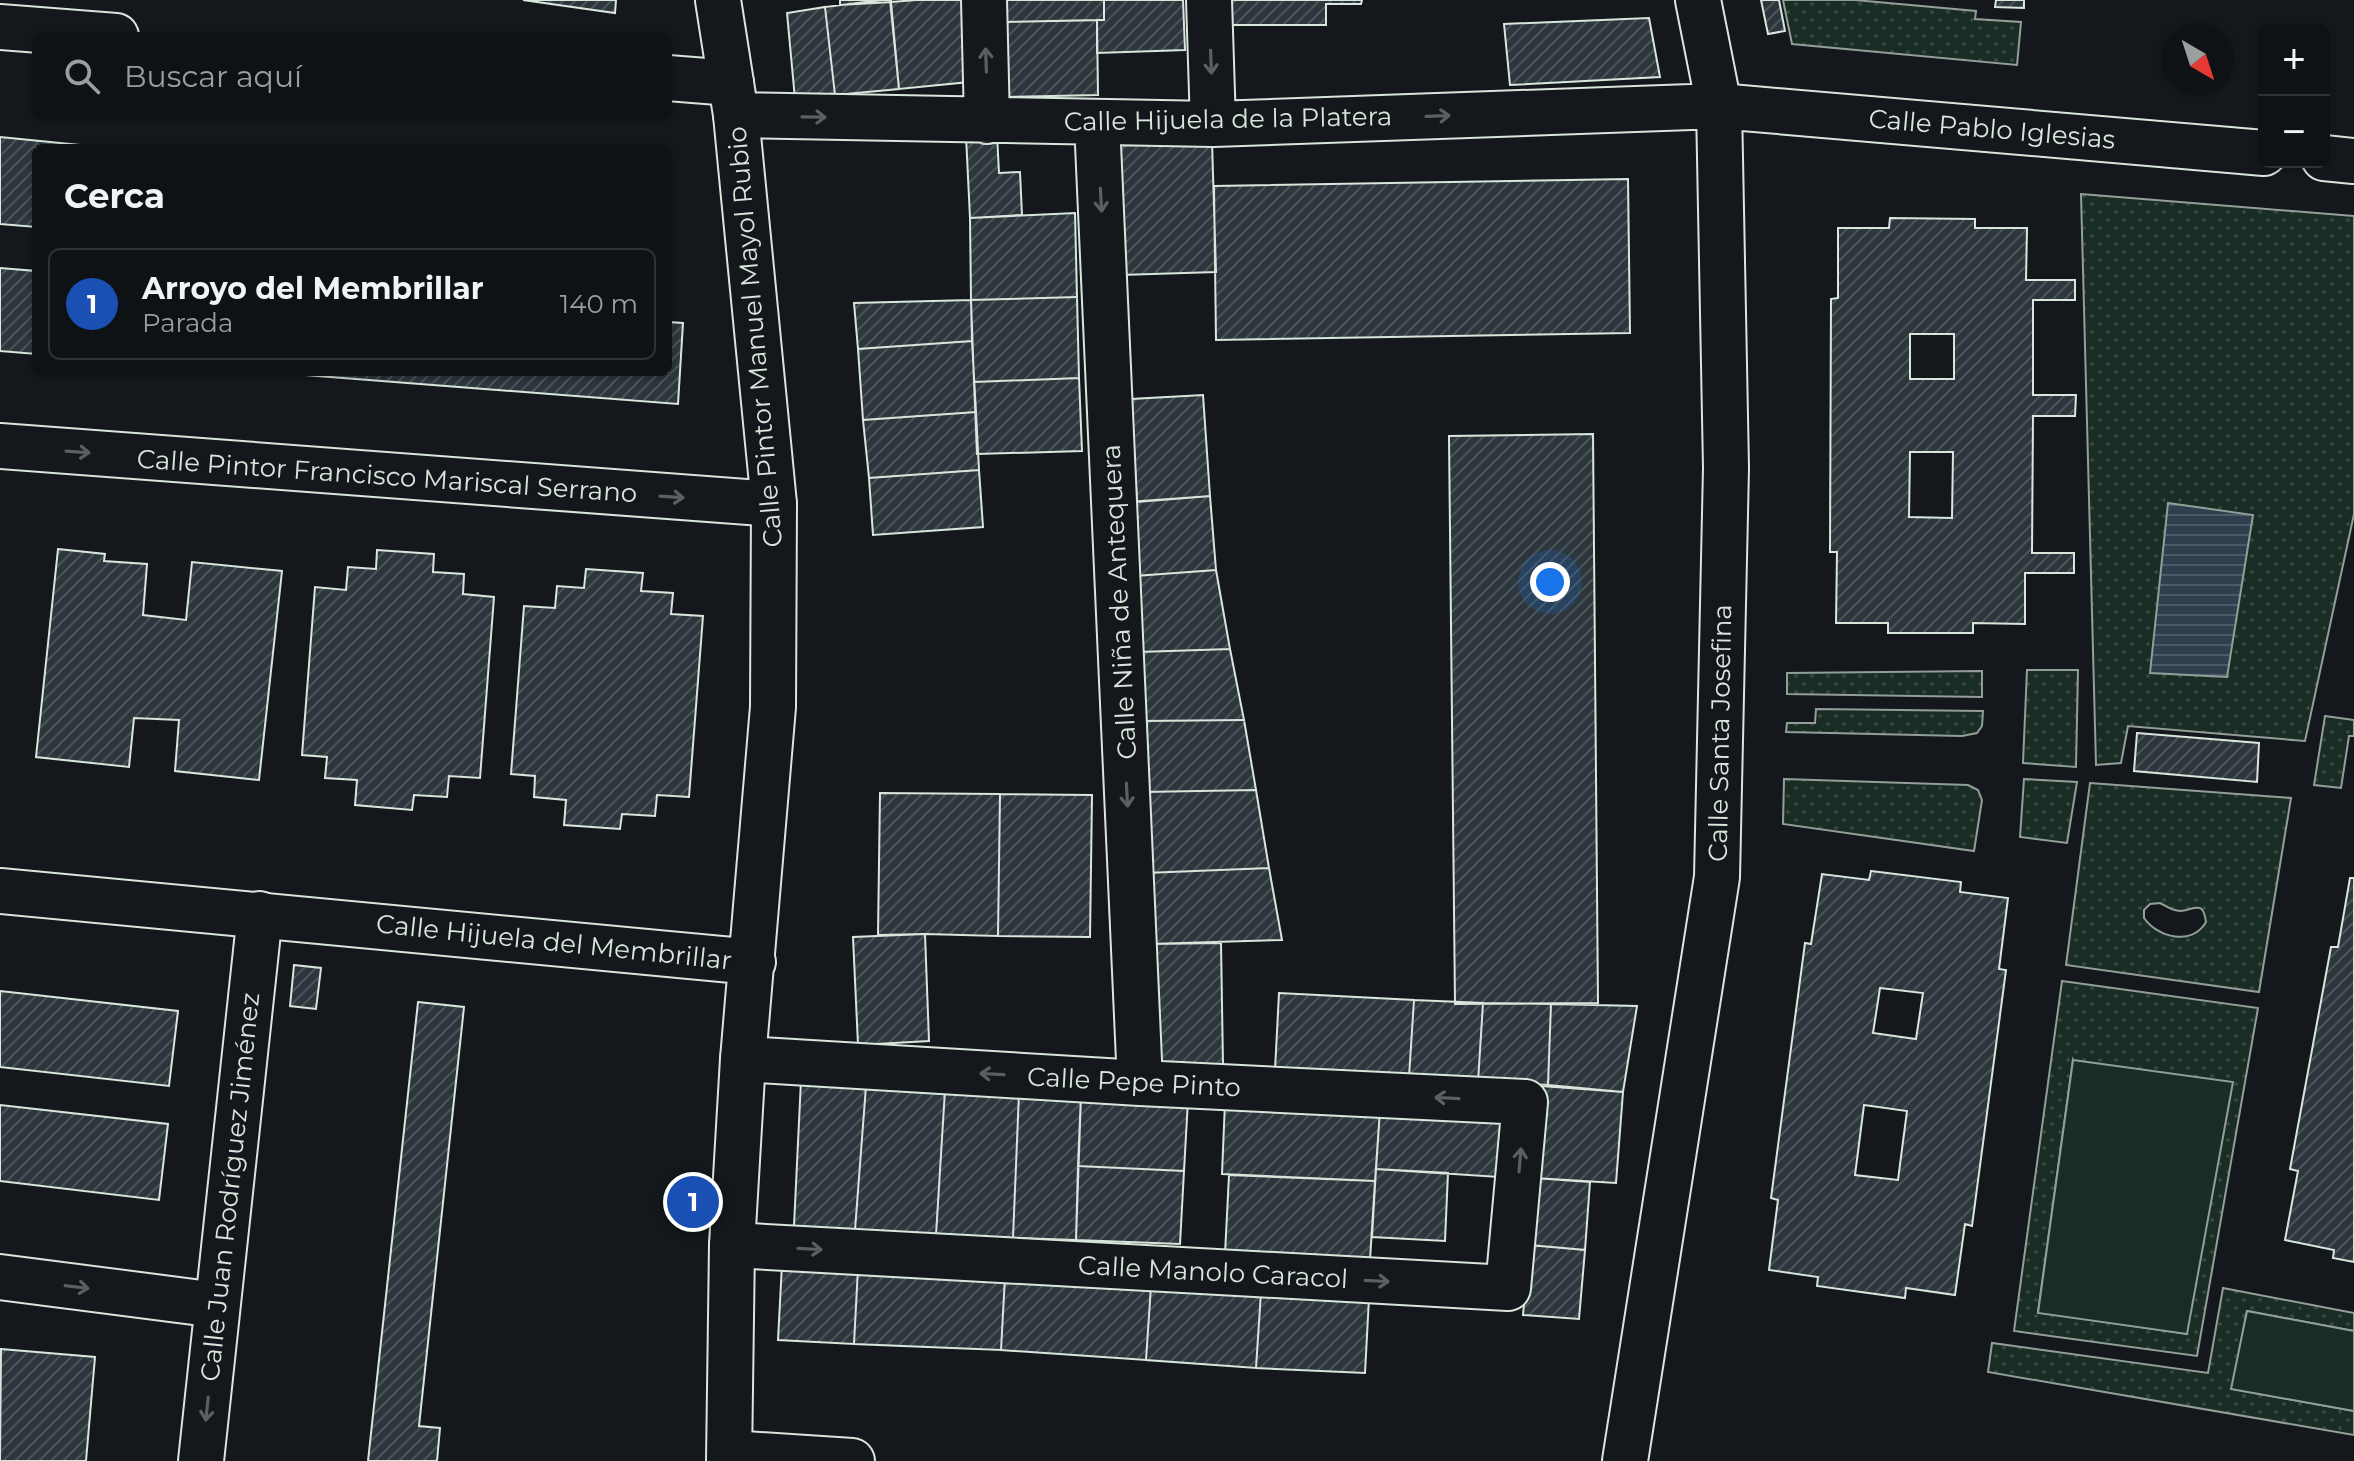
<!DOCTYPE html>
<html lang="es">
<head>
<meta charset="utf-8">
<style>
  :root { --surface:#0f1215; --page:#181b1e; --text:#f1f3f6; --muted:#9b9ea0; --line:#2f3234; --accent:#0f766e }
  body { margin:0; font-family:Montserrat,sans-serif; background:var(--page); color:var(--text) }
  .controls { position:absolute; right:24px; top:24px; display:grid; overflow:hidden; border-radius:12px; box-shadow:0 2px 6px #0004 }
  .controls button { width:72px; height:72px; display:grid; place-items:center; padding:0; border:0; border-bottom:2px solid var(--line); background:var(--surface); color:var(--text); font:40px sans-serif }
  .compass { position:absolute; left:2162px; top:24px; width:72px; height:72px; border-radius:50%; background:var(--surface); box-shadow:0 2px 6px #0004; rotate:141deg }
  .you { position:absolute; left:1550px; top:582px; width:28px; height:28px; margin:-20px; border:6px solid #fff; border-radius:50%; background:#1a73e8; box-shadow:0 0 0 12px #1a73e833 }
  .badge { display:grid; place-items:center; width:52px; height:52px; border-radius:50%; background:var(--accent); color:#fff; font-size:26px; font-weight:700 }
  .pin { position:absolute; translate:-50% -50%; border:4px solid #fff; box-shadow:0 2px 8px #0006 }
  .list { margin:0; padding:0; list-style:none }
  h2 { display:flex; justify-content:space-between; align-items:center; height:104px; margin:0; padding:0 32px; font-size:34px }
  h2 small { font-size:26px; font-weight:400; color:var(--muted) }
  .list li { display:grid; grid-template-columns:52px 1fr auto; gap:24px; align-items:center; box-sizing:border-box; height:112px; margin:0 16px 16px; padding:0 16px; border:2px solid var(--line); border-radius:12px }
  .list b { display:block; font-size:30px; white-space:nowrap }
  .list p { margin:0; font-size:26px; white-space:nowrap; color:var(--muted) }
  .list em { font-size:26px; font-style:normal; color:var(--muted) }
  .icon { flex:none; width:44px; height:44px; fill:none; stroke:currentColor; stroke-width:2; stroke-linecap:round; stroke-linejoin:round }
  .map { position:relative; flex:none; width:2354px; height:1461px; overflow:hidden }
  .search { position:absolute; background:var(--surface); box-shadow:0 2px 6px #0004; left:32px; top:32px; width:640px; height:88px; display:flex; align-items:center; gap:20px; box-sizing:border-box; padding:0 28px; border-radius:12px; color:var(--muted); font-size:30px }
  .panel { position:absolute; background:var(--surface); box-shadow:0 2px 6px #0004; left:32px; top:144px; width:640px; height:232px; border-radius:12px }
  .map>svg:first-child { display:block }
  .green { fill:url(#green-dots); stroke:#939e99; stroke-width:2; fill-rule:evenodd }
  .pitch { fill:#1a2d24; stroke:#939e99; stroke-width:2 }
  .water { fill:url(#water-rules); stroke:#939e99; stroke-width:2 }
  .building { fill:url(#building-hatch); stroke:#d8e6dc; stroke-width:2; fill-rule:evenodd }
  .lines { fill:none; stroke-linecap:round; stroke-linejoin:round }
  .minor-casing { stroke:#d8e6dc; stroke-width:48 }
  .tertiary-casing { stroke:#d8e6dc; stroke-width:48 }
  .minor { stroke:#14181c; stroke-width:44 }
  .tertiary { stroke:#14181c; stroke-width:44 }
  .oneway { stroke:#59605f }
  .labels { text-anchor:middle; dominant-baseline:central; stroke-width:6; stroke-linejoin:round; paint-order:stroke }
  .street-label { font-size:26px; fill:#d8e6dc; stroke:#14181c }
</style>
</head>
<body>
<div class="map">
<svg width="2354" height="1461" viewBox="0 0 2354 1461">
  <defs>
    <pattern id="green-dots" width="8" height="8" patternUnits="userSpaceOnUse" patternTransform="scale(2)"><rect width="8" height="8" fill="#1a2d24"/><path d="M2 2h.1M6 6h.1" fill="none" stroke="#3b4b43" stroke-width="1.8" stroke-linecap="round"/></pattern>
    <pattern id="water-rules" width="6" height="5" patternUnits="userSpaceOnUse" patternTransform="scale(2)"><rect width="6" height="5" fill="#2f3f4d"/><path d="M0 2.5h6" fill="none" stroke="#4c5b66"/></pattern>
    <pattern id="building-hatch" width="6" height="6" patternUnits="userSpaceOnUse" patternTransform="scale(2)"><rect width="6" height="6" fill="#2c363c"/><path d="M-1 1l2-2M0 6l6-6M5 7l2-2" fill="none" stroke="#4a5358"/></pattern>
  </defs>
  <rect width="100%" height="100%" fill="#14181c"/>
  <!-- green -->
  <path class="green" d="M 1783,0 L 1855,0 L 1976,11 L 1975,19 L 2021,22 L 2017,65 L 1792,44 Z
    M 2081,194 L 2354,216 L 2354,514 L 2305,741 L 2128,726 L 2121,763 L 2096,765 Z
    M 2027,670 L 2078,670 L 2076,767 L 2023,763 Z
    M 1982,671 L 1982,697 L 1787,694 L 1787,673 Z
    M 1816,709 L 1983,711 L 1982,726 L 1977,733 L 1962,736 L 1786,732 L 1787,723 L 1815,723 Z
    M 2325,716 L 2354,720 L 2354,736 L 2349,736 L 2341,788 L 2314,785 Z
    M 1784,779 L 1968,785 L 1978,790 L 1982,800 L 1974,851 L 1783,824 Z
    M 2024,779 L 2077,782 L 2067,843 L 2020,837 Z
    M 2090,783 L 2291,798 L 2259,992 L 2066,965 ZM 2160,903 C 2166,906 2172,911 2180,911 C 2194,910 2203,899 2206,922 C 2192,946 2158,938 2144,918 L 2144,910 L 2150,904 Z
    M 2062,981 L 2258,1008 L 2197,1356 L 2014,1331 ZM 2073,1060 L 2187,1334 L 2038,1312 Z
    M 2223,1288 L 2354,1313 L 2354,1331 L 2247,1311 L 2232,1389 L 2354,1411 L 2354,1435 L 1988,1372 L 1992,1343 L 2208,1373 Z"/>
  <!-- pitch -->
  <path class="pitch" d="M 2073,1060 L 2233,1082 L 2187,1334 L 2038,1313 Z
    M 2247,1311 L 2354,1331 L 2354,1411 L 2231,1389 Z"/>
  <!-- water -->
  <path class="water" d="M 2168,503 L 2253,515 L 2227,677 L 2150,673 Z"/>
  <!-- building -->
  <path class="building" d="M 523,0 L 616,0 L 615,13 Z
    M 840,0 L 891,0 L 891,2 L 840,5 Z
    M 882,0 L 890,0 L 899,89 L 835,95 L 825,7 Z
    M 916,0 L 962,0 L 969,82 L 899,89 L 891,2 Z
    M 1000,0 L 1104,0 L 1104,20 L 1000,22 Z
    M 1104,0 L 1183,0 L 1185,50 L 1097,53 L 1097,20 L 1104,20 Z
    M 1228,0 L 1362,0 L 1361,4 L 1326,4 L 1326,25 L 1228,25 Z
    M 1761,0 L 1779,0 L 1785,31 L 1768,34 Z
    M 1996,0 L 2024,0 L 2024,8 L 1995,7 Z
    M 825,7 L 835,95 L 795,99 L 787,13 Z
    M 1649,18 L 1660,77 L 1510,85 L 1504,24 Z
    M 1097,20 L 1098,95 L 1002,97 L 1000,22 Z
    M 997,134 L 999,173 L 1020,172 L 1022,215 L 970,218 L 966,136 Z
    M 0,137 L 110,148 L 36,148 L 36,227 L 0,224 Z
    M 1212,141 L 1216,272 L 1121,275 L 1117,144 Z
    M 1628,179 L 1630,333 L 1216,340 L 1214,186 Z
    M 1075,213 L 1077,297 L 971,300 L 970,218 Z
    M 1890,218 L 1975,219 L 1975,228 L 2027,228 L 2026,280 L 2075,280 L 2075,300 L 2033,300 L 2033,395 L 2076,395 L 2075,416 L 2033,416 L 2032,553 L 2074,553 L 2074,573 L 2025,573 L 2025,624 L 1973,623 L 1973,633 L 1888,633 L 1888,623 L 1836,623 L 1837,552 L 1830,552 L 1831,299 L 1838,298 L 1838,228 L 1889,228 ZM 1910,334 L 1954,334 L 1954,379 L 1910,379 ZM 1910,452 L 1953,452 L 1952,518 L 1909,517 Z
    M 0,268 L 36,271 L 36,354 L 0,351 Z
    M 1077,297 L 1079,378 L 974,382 L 971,300 Z
    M 971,300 L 972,341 L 858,349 L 854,303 Z
    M 668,322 L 683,323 L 678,404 L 266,372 L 668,372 Z
    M 972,341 L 976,412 L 863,420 L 858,349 Z
    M 1079,378 L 1082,451 L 977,454 L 974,382 Z
    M 1203,395 L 1210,496 L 1137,502 L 1131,399 Z
    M 976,412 L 979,470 L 869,478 L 863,420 Z
    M 1593,434 L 1598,1003 L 1455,1004 L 1449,436 Z
    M 979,470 L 983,527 L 873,535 L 869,478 Z
    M 1210,496 L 1216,570 L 1135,576 L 1129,502 Z
    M 58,549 L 105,554 L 104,561 L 147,564 L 143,615 L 186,620 L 192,562 L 282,571 L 259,780 L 175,771 L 179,720 L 134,718 L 129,767 L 36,757 Z
    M 377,550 L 434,554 L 433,572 L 464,574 L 463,594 L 494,597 L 480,778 L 449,776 L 447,797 L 414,795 L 412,810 L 355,805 L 357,780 L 325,778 L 327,757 L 302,755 L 315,587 L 346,590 L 348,567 L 376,569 Z
    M 586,569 L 643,573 L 641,591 L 673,593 L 671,614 L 703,616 L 689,797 L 657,795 L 655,816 L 622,814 L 620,829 L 564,825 L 566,800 L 534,797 L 535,776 L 511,774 L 524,606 L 555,608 L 557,586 L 584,588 Z
    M 1216,570 L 1230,649 L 1139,652 L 1135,576 Z
    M 1230,649 L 1244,720 L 1141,721 L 1139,652 Z
    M 1244,720 L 1256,790 L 1143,792 L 1141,721 Z
    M 2137,733 L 2259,743 L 2257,782 L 2134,771 Z
    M 1256,790 L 1269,868 L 1146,873 L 1143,792 Z
    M 880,793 L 1000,794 L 998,936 L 925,934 L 878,935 Z
    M 1000,794 L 1092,795 L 1090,937 L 998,936 Z
    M 1269,868 L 1282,940 L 1149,944 L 1146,873 Z
    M 1871,871 L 1961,882 L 1960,892 L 2008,898 L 1999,969 L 2006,970 L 1972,1226 L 1965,1224 L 1955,1295 L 1906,1288 L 1905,1298 L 1817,1286 L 1818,1277 L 1769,1270 L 1778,1200 L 1771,1198 L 1805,943 L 1811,944 L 1822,874 L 1869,880 ZM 1880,988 L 1923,993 L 1916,1039 L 1873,1033 ZM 1864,1105 L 1907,1111 L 1898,1180 L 1855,1175 Z
    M 2350,878 L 2354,878 L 2354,1262 L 2333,1258 L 2334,1250 L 2285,1240 L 2298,1171 L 2290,1169 L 2331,947 L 2338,947 Z
    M 925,934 L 929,1041 L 858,1045 L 853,937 Z
    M 1221,943 L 1223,1065 L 1151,1066 L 1149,944 Z
    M 294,965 L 321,968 L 316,1009 L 290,1006 Z
    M 0,991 L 178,1011 L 169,1086 L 0,1067 Z
    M 1279,993 L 1414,1000 L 1409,1077 L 1275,1070 Z
    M 1414,1000 L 1483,1003 L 1478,1082 L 1409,1077 Z
    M 418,1002 L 464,1007 L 419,1426 L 440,1428 L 437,1461 L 368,1461 Z
    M 1483,1003 L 1551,1004 L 1548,1085 L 1478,1082 Z
    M 1551,1004 L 1637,1006 L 1623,1092 L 1548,1085 Z
    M 801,1080 L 866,1086 L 855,1230 L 794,1226 Z
    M 866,1086 L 945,1090 L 936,1235 L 855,1230 Z
    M 1541,1086 L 1623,1092 L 1616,1183 L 1534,1178 Z
    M 945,1090 L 1019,1093 L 1013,1238 L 936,1235 Z
    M 1019,1093 L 1081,1095 L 1076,1240 L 1013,1238 Z
    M 1081,1095 L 1188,1100 L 1184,1171 L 1078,1166 Z
    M 1225,1102 L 1380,1110 L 1375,1181 L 1222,1174 Z
    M 0,1105 L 168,1124 L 159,1200 L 0,1181 Z
    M 1380,1110 L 1503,1118 L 1499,1177 L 1376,1169 Z
    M 1078,1166 L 1184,1171 L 1180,1244 L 1076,1240 Z
    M 1376,1169 L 1448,1173 L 1445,1241 L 1372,1237 Z
    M 1229,1175 L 1375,1181 L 1370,1260 L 1225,1254 Z
    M 1534,1178 L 1590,1182 L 1585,1250 L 1529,1245 Z
    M 1529,1245 L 1585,1250 L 1579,1319 L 1523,1315 Z
    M 782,1264 L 858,1268 L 854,1344 L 778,1340 Z
    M 858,1268 L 1005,1277 L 1001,1350 L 854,1344 Z
    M 1005,1277 L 1151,1286 L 1146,1360 L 1001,1350 Z
    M 1151,1286 L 1261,1292 L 1256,1368 L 1146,1360 Z
    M 1261,1292 L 1369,1298 L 1365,1373 L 1256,1368 Z
    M 1,1349 L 95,1357 L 86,1461 L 0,1461 Z"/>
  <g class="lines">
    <!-- minor casing -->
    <g class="minor-casing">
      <path id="minor" d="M 984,0 L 987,121
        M 1209,0 L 1213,124
        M 0,27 L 116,36
        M 668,78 L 731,83
        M 736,115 L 1213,124 L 1719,106 L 2264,153
        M 1097,122 L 1140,1083
        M 2324,158 L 2354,161
        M 0,446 L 774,504
        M 732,1245 L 1508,1288 L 1525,1102 L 1140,1083 L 743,1059
        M 0,1277 L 217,1305
        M 730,1453 L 852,1461
        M 201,1461 L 260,914
        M 1625,1461 L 1717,877 L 1726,468 L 1719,106 L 1698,0"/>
    </g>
    <!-- tertiary casing -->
    <g class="tertiary-casing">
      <path id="tertiary" d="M 718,0 L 736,115 L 774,504 L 773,707 L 743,1059 L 732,1245 L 729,1461
        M 0,891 L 753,962"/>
    </g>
    <!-- minor -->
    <use href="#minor" class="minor"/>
    <!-- tertiary -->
    <use href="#tertiary" class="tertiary"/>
  </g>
  <!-- one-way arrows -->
  <defs><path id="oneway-shaft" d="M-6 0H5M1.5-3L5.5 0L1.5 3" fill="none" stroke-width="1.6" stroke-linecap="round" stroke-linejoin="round" transform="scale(2)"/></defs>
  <g class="oneway">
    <use href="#oneway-shaft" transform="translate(986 60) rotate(-92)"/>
    <use href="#oneway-shaft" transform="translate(1211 62) rotate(88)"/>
    <use href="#oneway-shaft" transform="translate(1438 116) rotate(-2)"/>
    <use href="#oneway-shaft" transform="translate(814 117) rotate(1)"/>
    <use href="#oneway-shaft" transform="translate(1101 200) rotate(87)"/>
    <use href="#oneway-shaft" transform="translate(78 452) rotate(4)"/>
    <use href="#oneway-shaft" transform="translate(672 497) rotate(4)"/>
    <use href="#oneway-shaft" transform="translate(1127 795) rotate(87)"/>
    <use href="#oneway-shaft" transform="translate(992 1074) rotate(-177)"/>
    <use href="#oneway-shaft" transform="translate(1447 1098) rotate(-177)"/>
    <use href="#oneway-shaft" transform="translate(1520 1160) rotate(-85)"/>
    <use href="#oneway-shaft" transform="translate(810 1249) rotate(3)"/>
    <use href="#oneway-shaft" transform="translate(1377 1281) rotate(3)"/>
    <use href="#oneway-shaft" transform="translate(77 1287) rotate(7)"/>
    <use href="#oneway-shaft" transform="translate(207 1409) rotate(96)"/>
  </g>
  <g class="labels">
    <!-- street labels -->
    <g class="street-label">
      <text transform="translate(1228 119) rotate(-1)">Calle Hijuela de la Platera</text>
      <text transform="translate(1992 129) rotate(5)">Calle Pablo Iglesias</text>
      <text transform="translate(755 337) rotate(-95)">Calle Pintor Manuel Mayol Rubio</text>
      <text transform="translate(387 476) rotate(4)">Calle Pintor Francisco Mariscal Serrano</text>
      <text transform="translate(1119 602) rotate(-93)">Calle Niña de Antequera</text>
      <text transform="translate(1720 733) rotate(-89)">Calle Santa Josefina</text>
      <text transform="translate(554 942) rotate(6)">Calle Hijuela del Membrillar</text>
      <text transform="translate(1134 1082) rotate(3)">Calle Pepe Pinto</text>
      <text transform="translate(230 1187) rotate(-84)">Calle Juan Rodríguez Jiménez</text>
      <text transform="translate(1213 1272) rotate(3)">Calle Manolo Caracol</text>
    </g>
  </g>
</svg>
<div class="controls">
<button>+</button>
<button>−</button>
</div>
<svg class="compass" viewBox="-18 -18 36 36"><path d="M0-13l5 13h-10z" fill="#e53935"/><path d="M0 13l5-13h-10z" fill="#9b9ea0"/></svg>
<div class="you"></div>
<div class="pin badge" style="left:693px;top:1202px;background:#1a4fb4">1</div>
<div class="search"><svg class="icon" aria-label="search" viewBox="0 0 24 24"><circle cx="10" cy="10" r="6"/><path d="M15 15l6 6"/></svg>Buscar aquí</div>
<section class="panel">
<h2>Cerca<small></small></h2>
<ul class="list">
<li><span class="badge" style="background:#1a4fb4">1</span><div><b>Arroyo del Membrillar</b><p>Parada</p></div><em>140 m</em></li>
</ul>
</section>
</div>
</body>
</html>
